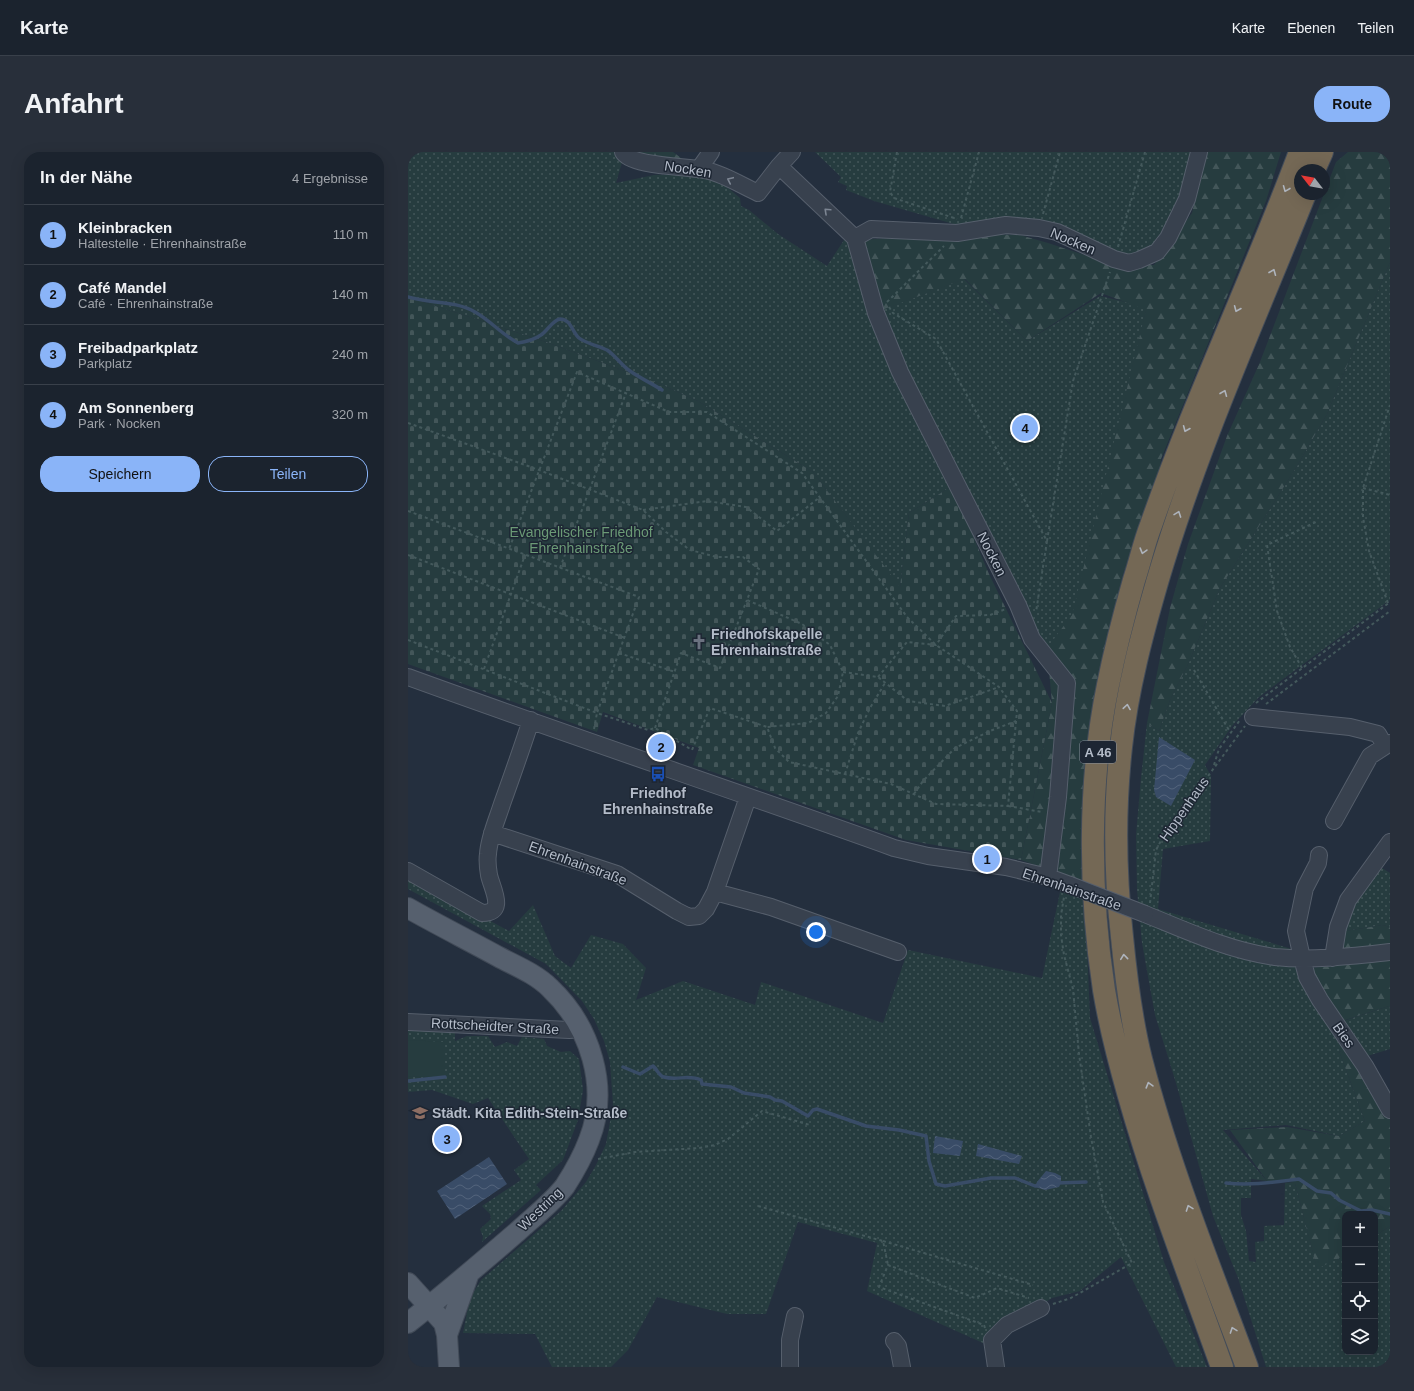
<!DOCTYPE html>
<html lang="de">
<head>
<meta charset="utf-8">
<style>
  :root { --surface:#1b232e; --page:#282f3a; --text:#f1f3f6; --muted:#a0a4aa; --line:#39404a; --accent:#8ab4f8 }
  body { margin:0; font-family:Helvetica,sans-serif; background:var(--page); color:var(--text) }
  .controls { position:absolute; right:12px; bottom:12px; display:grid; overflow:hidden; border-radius:8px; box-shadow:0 4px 16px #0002 }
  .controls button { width:36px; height:36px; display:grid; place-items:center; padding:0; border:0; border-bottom:1px solid var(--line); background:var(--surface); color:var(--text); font:20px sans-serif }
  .compass { position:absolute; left:886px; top:12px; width:36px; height:36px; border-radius:50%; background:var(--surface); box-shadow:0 4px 16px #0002; rotate:301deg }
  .you { position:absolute; left:408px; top:780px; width:14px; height:14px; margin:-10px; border:3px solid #fff; border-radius:50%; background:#1a73e8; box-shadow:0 0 0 6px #1a73e833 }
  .badge { display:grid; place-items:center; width:26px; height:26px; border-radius:50%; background:var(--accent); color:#111; font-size:13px; font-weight:700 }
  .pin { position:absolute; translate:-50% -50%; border:2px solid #fff; box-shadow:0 1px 4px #0006 }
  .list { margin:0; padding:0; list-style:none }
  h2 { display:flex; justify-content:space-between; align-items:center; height:52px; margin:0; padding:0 16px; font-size:17px }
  h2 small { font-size:13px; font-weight:400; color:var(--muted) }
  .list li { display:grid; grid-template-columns:26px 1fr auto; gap:12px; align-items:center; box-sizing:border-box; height:60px; padding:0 16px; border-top:1px solid var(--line) }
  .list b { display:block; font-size:15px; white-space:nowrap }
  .list p { margin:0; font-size:13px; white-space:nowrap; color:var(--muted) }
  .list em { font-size:13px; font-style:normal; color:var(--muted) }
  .actions { display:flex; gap:8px; padding:12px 16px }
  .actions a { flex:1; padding:9px 0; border:1px solid var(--accent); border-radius:16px; text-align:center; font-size:14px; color:var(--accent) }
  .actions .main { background:var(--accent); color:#111 }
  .icon { flex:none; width:22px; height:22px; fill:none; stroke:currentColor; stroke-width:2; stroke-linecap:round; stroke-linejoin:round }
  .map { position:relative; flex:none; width:982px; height:1215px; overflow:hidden; border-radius:16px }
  header { display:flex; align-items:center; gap:24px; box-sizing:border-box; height:56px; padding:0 20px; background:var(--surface); border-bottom:1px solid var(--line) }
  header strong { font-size:19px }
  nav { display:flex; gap:22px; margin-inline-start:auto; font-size:14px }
  .intro { display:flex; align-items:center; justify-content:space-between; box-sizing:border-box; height:96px; padding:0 24px }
  h1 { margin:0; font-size:28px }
  .button { padding:10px 18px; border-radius:16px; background:var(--accent); color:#111; font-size:14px; font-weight:700 }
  main { display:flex; gap:24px; padding:0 24px }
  aside { flex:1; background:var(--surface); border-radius:16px; box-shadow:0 4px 16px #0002 }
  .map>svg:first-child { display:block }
  .grass { fill:url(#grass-dots) }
  .forest { fill:url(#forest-firs) }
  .cemetery { fill:url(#cemetery-stones) }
  .park { fill:#263c3f }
  .water { fill:url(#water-waves) }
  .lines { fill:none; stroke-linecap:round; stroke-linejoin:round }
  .stream { stroke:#394c67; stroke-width:3.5 }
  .minor-casing { stroke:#565f6c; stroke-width:18 }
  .major-casing { stroke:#414a57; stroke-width:22 }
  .highway-casing { stroke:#434c59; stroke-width:24 }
  .path { stroke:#44595c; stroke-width:2; stroke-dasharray:3 3; stroke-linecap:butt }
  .minor { stroke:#38414e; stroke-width:16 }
  .major { stroke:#56606e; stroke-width:20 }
  .highway { stroke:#746855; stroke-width:22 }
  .minor-bridge-casing { stroke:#565f6c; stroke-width:18; stroke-linecap:butt }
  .minor-bridge { stroke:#38414e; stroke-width:16 }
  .oneway { stroke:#7c8592 }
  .oneway2 { stroke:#aeb4bd }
  .labels { text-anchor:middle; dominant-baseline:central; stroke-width:3; stroke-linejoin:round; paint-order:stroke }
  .shield { fill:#1d2633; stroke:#878f9c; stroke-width:1 }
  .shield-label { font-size:13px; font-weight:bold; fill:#b4bcc9 }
  .street-label { font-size:14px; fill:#b4bcc9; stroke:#1d2633 }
  .park-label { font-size:14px; fill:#6b9a76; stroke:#1d2633 }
  .poi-label { font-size:14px; font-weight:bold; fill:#b4bcc9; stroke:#1d2633; text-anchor:start }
</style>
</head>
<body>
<header>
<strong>Karte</strong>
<nav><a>Karte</a><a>Ebenen</a><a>Teilen</a></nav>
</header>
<div class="intro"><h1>Anfahrt</h1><a class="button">Route</a></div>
<main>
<aside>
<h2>In der Nähe<small>4 Ergebnisse</small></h2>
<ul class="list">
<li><span class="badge">1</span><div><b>Kleinbracken</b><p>Haltestelle · Ehrenhainstraße</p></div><em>110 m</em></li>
<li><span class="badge">2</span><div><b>Café Mandel</b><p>Café · Ehrenhainstraße</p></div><em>140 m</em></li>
<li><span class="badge">3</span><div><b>Freibadparkplatz</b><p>Parkplatz</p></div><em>240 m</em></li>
<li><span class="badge">4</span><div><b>Am Sonnenberg</b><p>Park · Nocken</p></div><em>320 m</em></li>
</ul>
<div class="actions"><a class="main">Speichern</a><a>Teilen</a></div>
</aside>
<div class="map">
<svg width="982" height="1215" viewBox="0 0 982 1215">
  <defs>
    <pattern id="grass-dots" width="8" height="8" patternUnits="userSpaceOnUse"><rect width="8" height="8" fill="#263c3f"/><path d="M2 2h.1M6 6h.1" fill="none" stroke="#435659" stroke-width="1.8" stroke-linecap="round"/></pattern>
    <pattern id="forest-firs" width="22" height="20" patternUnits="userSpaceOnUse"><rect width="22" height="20" fill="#263c3f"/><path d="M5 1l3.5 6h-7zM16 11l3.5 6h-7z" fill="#435659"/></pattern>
    <pattern id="cemetery-stones" width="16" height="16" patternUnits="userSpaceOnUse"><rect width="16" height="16" fill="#263c3f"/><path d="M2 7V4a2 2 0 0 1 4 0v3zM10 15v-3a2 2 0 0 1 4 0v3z" fill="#435659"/></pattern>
    <pattern id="water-waves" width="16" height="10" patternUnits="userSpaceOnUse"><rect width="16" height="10" fill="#394c67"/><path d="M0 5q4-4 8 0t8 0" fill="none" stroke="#53647b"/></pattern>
  </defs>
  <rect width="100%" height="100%" fill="#242f3e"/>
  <!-- grass -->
  <path class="grass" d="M 0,0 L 210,0 L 215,7 L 208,31 L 246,23 L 292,21 L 318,30 L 319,35 L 332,46 L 333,54 L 341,58 L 370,82 L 419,114 L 440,82 L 544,334 L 501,361 L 492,436 L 405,320 L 290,249 L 252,232 L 138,190 L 0,145 Z
    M 407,0 L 785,0 L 773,41 L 747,92 L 723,104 L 706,101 L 643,75 L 549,73 L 466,49 L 438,38 L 439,34 L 430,30 L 433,25 Z
    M 982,110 L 982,448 L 851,545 L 824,574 L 797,613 L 803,624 L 802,689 L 755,697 L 750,757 L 887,798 L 926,872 L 981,854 L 982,857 L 982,897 L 956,905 L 949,906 L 931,899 L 957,969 L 931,984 L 878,973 L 815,978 L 859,1029 L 843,1027 L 843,1046 L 833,1046 L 833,1063 L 838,1079 L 841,1109 L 848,1110 L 847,1090 L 856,1089 L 856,1074 L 876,1073 L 877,1031 L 887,1031 L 909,1116 L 937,1103 L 937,1200 L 967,1200 L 967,1084 L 982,1074 L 982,1215 L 858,1215 L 830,1126 L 805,1064 L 768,931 L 747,863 L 734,791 L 729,738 L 728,683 L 733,626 L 739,571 L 751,579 L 762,548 L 781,510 L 812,436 L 889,314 L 919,262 Z
    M 556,127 L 619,189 L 692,144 L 739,155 L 665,463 L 637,499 L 470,159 Z
    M 969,713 L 982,721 L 982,775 L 975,773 L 931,780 L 939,758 Z
    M 0,725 L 101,779 L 125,753 L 147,804 L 163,816 L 183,783 L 215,792 L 238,816 L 228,848 L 275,829 L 347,853 L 353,830 L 475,871 L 500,798 L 634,826 L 652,740 L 677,744 L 682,866 L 756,1110 L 799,1215 L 768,1215 L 713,1105 L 672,1139 L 644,1146 L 575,1191 L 459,1139 L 469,1091 L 390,1070 L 358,1162 L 319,1162 L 249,1145 L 220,1198 L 203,1215 L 144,1215 L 127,1182 L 55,1181 L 62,1146 L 73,1128 L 153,1059 L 178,1030 L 188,1013 L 198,992 L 205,953 L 202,910 L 196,889 L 186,867 L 174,849 L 138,812 L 0,737 Z
    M 0,878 L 47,881 L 47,889 L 59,884 L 80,884 L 87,895 L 99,890 L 109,894 L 114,885 L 136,887 L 139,894 L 153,900 L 162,899 L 171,907 L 175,938 L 170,968 L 155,1008 L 128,1033 L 133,1038 L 74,1090 L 75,1085 L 72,1077 L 83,1067 L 82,1062 L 74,1054 L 113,1028 L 106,1018 L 121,1007 L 80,946 L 65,952 L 24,938 L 0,940 Z"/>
  <!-- forest -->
  <path class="forest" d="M 210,0 L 265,0 L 276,8 Z
    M 798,0 L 873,0 L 858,49 L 753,307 L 752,316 L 715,422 L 685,551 L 675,637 L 673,683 L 676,730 L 613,708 L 644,551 L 639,496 L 664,463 L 738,158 L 693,141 L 619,189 L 557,127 L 471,159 L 453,88 L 553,81 L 612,83 L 640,91 L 707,113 L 746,113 L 784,61 Z
    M 940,0 L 982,0 L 982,110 L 919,262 L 889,314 L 812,436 L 781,510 L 762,548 L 751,579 L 739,571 L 762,456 L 780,392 L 819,284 L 852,210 L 928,10 Z
    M 975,773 L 982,775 L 982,857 L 981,854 L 931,870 L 901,816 L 927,814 L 931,780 Z
    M 931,899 L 949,906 L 982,965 L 982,1074 L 967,1084 L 967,1062 L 937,1062 L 937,1103 L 909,1117 L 887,1031 L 859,1029 L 822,978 L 879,975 L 931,984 L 957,969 Z"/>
  <!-- cemetery -->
  <path class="cemetery" d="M 0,145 L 138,190 L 252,232 L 290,249 L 405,320 L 492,435 L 501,361 L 544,334 L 581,422 L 644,551 L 613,708 L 498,688 L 285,613 L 291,596 L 195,560 L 189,580 L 0,512 Z"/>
  <!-- park -->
  <path class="park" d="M 0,888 L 35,890 L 35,924 L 0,925 Z"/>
  <!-- water -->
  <path class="water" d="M 751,585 L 787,608 L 763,654 L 748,645 L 746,638 Z
    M 527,984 L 555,989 L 552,1004 L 525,1001 Z
    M 570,992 L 614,1004 L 611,1012 L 568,1004 Z
    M 81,1005 L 99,1032 L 47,1067 L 29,1039 Z
    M 638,1019 L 647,1021 L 653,1024 L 653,1031 L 651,1035 L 637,1038 L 627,1035 L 629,1030 Z"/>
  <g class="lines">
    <!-- stream -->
    <path class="stream" d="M 0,145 C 22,152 47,148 67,160 C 83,169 93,182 110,191 C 118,190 127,187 133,183 C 139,179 145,168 152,167 C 163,167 164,180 171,186 C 177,191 191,194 199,198 C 208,204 213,213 222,219 C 232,226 243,231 254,238
      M 215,915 L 232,922 L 245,914 C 249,917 251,924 256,925 C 269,929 280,922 293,928 L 294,932 L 323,935 L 336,941 L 362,945 L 367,948 L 374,949 L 400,964 L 405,958 L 409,957 L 458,974 L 491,978 L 518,984 L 521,1009 L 528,1032 L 537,1034 L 583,1026 L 607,1026 L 627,1034 L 631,1033
      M 0,929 L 37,925
      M 649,1031 L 678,1030
      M 818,1031 C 843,1034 867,1030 891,1027 L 909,1039 L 923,1041 L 931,1048 L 953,1059 L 964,1058 L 982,1062"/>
    <!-- minor casing -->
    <g class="minor-casing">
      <path id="minor" d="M 215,0 C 223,15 283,14 301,19 C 315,22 337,35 350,41 L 371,14 L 447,86 L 468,161 L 492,220 L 610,453 L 624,487 L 659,531 L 650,645 L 640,725
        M 371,14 L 384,0
        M 291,17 L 303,0
        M 447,86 L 463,77 L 549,81 L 598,73 L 631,76 L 649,80 L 706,107 L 721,111 L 731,108 L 749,100 L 760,86 L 779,47 L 791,0
        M 0,525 C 162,584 325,638 486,696 L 520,704 L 598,715 L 640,725 L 662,733
        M 845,565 L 942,575 L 970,582 L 977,594
        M 926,669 L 962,604 L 982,591
        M 84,681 L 209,722 L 269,759 L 281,765 L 291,764 L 298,757 L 307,740 L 340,645
        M 911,703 L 910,711 L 897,736 L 888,779 L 894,806 L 899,825 L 912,848 L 957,914 L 982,958
        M 0,719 L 74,761 C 99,761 84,737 81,723 C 80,717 79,708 80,702 C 81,685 89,668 94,652 C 104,624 114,596 123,568
        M 307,740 L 363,755 L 490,800
        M 737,762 C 779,779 822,799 867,805 C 905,809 944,804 982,800
        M 925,806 L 930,775 L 940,748 L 982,690
        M 0,870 L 161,878 L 174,877
        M 486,1189 L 490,1194 L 494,1215
        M 382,1215 L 382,1188 L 387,1164
        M 588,1215 L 584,1188 L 599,1173 L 633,1156"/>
    </g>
    <!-- major casing -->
    <g class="major-casing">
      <path id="major" d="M 0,756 C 30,773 60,788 91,805 C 108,814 128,822 142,836 C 182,874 202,935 181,988 C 175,1004 166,1020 157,1034 C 144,1051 125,1065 109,1080 C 73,1111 37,1142 0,1171
        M 0,1131 L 36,1171 L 39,1183 L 41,1215
        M 39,1183 L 60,1124"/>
    </g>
    <!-- highway casing -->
    <g class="highway-casing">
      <path id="highway" d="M 906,18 L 914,0
        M 814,1215 C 782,1125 747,1036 721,944 C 711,909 702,874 696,838 C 681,741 680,630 700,533 C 707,498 716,463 726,428 C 732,410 736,391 743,373 C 787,247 845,126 892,0
        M 839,1215 C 801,1113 760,1012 733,907 C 723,867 718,826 714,785 C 707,722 706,658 713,595 C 719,538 734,482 750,427 C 789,295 846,169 897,42"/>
    </g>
    <!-- path -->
    <path class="path" d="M 489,0 L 482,40 L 486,46 L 549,67
      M 635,62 L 652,0
      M 553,66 L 571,0
      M 710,95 L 737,0
      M 479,150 L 536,94
      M 481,155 L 485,161 L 528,187 L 639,389 L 628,460
      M 0,271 L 131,318 L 235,358 L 258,380 L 282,398 L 309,405 L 335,405 L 351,417 L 339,448 L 394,472 L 422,493 L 435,520 L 430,544 L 418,561 L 400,571 L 359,575
      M 955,336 L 982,343
      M 235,358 L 299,349 L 338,355 L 369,379 L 412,345
      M 0,359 L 231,445 L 189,561 L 240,578 L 247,576 L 284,598 L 302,556 L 359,575 L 367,596 L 381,610 L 483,632 L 528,652 L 600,654 L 609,559 L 591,535 L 528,493 L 499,465 L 394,321 L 299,260 L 261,260 L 169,220 L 101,397
      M 639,389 L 665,229 L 702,120
      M 0,403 L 217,486
      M 152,416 L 218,241
      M 980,451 L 961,399 L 955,365 L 955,336 L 982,253
      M 0,488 L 189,561 L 186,577
      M 211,501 L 267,520
      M 894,516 L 882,495 L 869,459 L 859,393 L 908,370
      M 76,517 L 117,403
      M 786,518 L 822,580
      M 435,520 L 470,525 L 500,549 L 537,554 L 591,535
      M 470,525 L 499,490 L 528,493 L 548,464 L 582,463 L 598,457
      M 848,551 L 982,450
      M 858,552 L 982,459
      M 247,576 L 273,501 L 312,516 L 339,448
      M 806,613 L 811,597 L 832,568
      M 437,622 L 450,581 L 462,556 L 477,531
      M 506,642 L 515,629 L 547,596 L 582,579 L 608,569
      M 600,654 L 634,660
      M 742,751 L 748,698 L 755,685 L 837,574
      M 190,1007 L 227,1000 L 291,996 L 307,993 L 320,987 L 354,959 L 402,973
      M 350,1054 L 475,1089 L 480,1113
      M 475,1089 L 625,1133
      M 645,1152 L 663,1146 L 724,1111 L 695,1050 L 683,985 L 671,902 L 665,837 L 656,803 L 653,783 L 653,763 L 656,745
      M 577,1176 L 576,1173 L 471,1135 L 480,1113 L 567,1146 L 589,1136 L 621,1146"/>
    <!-- minor -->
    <use href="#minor" class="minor"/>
    <!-- major -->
    <use href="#major" class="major"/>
    <!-- highway -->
    <use href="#highway" class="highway"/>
    <!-- minor-bridge casing -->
    <g class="minor-bridge-casing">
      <path id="minor-bridge" d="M 662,733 L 737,762"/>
    </g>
    <!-- minor-bridge -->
    <use href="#minor-bridge" class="minor-bridge"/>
  </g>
  <!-- one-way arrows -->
  <defs><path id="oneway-chevron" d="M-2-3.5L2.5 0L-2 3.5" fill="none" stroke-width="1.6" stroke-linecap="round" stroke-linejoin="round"/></defs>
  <g class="oneway">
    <use href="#oneway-chevron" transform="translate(322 28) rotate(-155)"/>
    <use href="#oneway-chevron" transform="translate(419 59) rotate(-137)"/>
  </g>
  <g class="oneway2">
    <use href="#oneway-chevron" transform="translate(878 37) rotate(112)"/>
    <use href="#oneway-chevron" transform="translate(865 120) rotate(-68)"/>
    <use href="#oneway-chevron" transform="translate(829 157) rotate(113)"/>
    <use href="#oneway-chevron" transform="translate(816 241) rotate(-68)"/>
    <use href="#oneway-chevron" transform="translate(778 277) rotate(113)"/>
    <use href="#oneway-chevron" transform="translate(770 362) rotate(-70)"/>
    <use href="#oneway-chevron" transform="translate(735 399) rotate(106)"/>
    <use href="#oneway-chevron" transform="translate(719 555) rotate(-81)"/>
    <use href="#oneway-chevron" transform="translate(716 805) rotate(-96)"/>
    <use href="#oneway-chevron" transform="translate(741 933) rotate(-106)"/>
    <use href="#oneway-chevron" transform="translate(781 1056) rotate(-110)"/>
    <use href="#oneway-chevron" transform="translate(825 1178) rotate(-110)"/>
  </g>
  <!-- icons -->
  <defs>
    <g id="church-bare" transform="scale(1.2)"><path d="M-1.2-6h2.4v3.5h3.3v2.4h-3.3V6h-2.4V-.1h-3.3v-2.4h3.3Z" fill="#6b7280" stroke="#1d2633" stroke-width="2.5" paint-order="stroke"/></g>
    <g id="bus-bare" transform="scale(1.2)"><path d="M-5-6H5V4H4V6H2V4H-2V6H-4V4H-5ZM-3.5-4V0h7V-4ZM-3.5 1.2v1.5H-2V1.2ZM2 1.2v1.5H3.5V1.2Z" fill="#1a4fb4" stroke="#1d2633" stroke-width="2.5" paint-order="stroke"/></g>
    <g id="school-bare" transform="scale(1.2)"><path d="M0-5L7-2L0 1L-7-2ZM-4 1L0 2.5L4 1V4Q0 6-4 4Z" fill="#8d6e63" stroke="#1d2633" stroke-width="2.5" paint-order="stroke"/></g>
  </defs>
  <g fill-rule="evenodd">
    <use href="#church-bare" x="291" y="490"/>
    <use href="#bus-bare" x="250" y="622"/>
    <use href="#school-bare" x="12" y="961"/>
  </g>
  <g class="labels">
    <!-- shield labels -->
    <rect class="shield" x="672" y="589" width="36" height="22" rx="3"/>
    <g class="shield-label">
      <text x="690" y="600">A 46</text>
    </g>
    <!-- street labels -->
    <g class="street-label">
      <text transform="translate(280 17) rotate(9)">Nocken</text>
      <text transform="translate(665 89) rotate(23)">Nocken</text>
      <text transform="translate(584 402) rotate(63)">Nocken</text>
      <text transform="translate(776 657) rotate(-55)">Hippenhaus</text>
      <text transform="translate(170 711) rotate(20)">Ehrenhainstraße</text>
      <text transform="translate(664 737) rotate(19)">Ehrenhainstraße</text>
      <text transform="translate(87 874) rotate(3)">Rottscheidter Straße</text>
      <text transform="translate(936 883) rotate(55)">Bies</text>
      <text transform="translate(132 1057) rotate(-44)">Westring</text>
    </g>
    <!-- park labels -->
    <g class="park-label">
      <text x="173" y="380">Evangelischer Friedhof<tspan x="173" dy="16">Ehrenhainstraße</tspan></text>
    </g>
    <!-- poi labels -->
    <g class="poi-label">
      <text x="303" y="482">Friedhofskapelle<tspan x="303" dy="16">Ehrenhainstraße</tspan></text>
      <text x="250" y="641" text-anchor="middle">Friedhof<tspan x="250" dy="16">Ehrenhainstraße</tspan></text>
      <text x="24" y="961">Städt. Kita Edith-Stein-Straße</text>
    </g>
  </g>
</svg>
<div class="controls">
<button>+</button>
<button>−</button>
<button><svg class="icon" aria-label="locate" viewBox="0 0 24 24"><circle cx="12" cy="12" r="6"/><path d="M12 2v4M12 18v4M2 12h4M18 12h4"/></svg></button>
<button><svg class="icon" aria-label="layers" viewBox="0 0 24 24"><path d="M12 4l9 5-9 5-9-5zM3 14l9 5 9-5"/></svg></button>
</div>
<svg class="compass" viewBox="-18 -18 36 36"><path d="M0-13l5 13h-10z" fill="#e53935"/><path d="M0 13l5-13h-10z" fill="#a0a4aa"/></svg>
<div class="you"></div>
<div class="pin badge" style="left:579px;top:707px">1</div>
<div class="pin badge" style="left:253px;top:595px">2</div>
<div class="pin badge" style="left:39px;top:987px">3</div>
<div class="pin badge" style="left:617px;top:276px">4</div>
</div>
</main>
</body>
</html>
